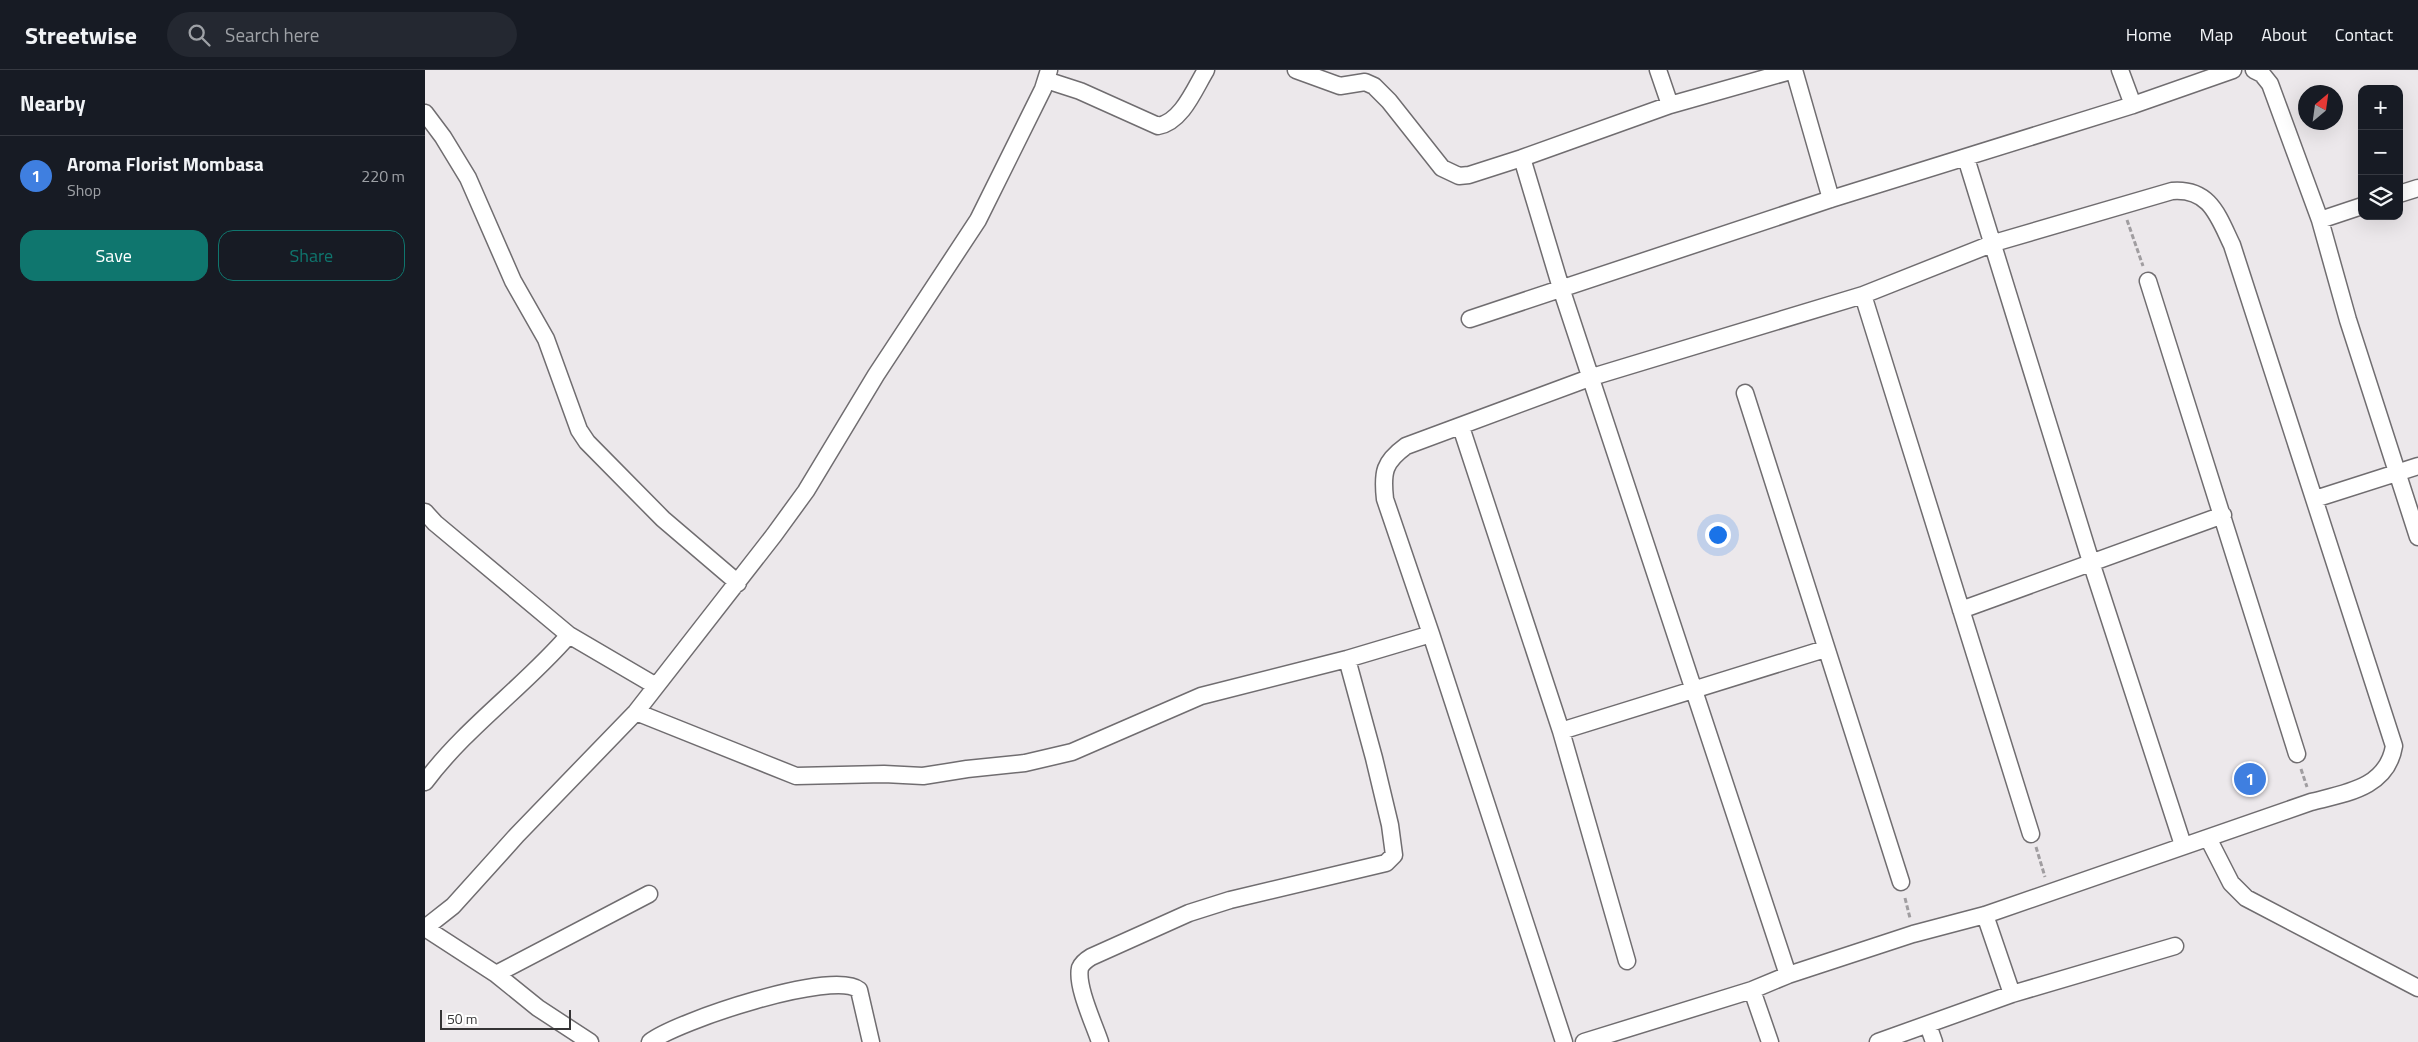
<!DOCTYPE html>
<html lang="en">
<head>
<meta charset="utf-8">
<style>
  :root { --surface:#171b24; --page:#242831; --text:#f1f3f6; --muted:#9ea1a6; --line:#363941; --accent:#0f766e }
  body { margin:0; font-family:"Titillium Web",sans-serif; background:var(--page); color:var(--text) }
  .controls { position:absolute; right:15px; top:15px; display:grid; overflow:hidden; border-radius:10px; box-shadow:0 5px 20px #0002 }
  .controls button { width:45px; height:45px; display:grid; place-items:center; padding:0; border:0; border-bottom:1px solid var(--line); background:var(--surface); color:var(--text); font:25px sans-serif }
  .compass { position:absolute; left:1873px; top:15px; width:45px; height:45px; border-radius:50%; background:var(--surface); box-shadow:0 5px 20px #0002; rotate:29deg }
  .scale { position:absolute; left:15px; bottom:12px; width:131px; box-sizing:border-box; padding-left:5px; border:2px solid #353435; border-top:0; font-size:14px; line-height:18px; white-space:nowrap; color:#353435; -webkit-text-stroke:4px #fff; paint-order:stroke }
  .you { position:absolute; left:1292px; top:464px; width:18px; height:18px; margin:-12px; border:4px solid #fff; border-radius:50%; background:#1a73e8; box-shadow:0 0 0 8px #1a73e833 }
  .badge { display:grid; place-items:center; width:32px; height:32px; border-radius:50%; background:var(--accent); color:#fff; font-size:16px; font-weight:700 }
  .pin { position:absolute; translate:-50% -50%; border:2px solid #fff; box-shadow:0 1px 5px #0006 }
  .list { margin:0; padding:0; list-style:none }
  h2 { display:flex; justify-content:space-between; align-items:center; height:65px; margin:0; padding:0 20px; font-size:21px }
  h2 small { font-size:16px; font-weight:400; color:var(--muted) }
  .list li { display:grid; grid-template-columns:32px 1fr auto; gap:15px; align-items:center; box-sizing:border-box; height:80px; padding:0 20px; border-top:1px solid var(--line) }
  .list b { display:block; font-size:19px; white-space:nowrap }
  .list p { margin:0; font-size:16px; white-space:nowrap; color:var(--muted) }
  .list em { font-size:16px; font-style:normal; color:var(--muted) }
  .actions { display:flex; gap:10px; padding:15px 20px }
  .actions a { flex:1; padding:11px 0; border:1px solid var(--accent); border-radius:15px; text-align:center; font-size:18px; color:var(--accent) }
  .actions .main { background:var(--accent); color:#fff }
  .icon { flex:none; width:28px; height:28px; fill:none; stroke:currentColor; stroke-width:2; stroke-linecap:round; stroke-linejoin:round }
  .map { position:relative; flex:none; width:1993px; height:972px; overflow:hidden }
  header { display:flex; align-items:center; gap:30px; box-sizing:border-box; height:70px; padding:0 25px; background:var(--surface); border-bottom:1px solid var(--line) }
  header strong { font-size:24px }
  nav { display:flex; gap:28px; margin-inline-start:auto; font-size:18px }
  .search { width:350px; height:45px; background:var(--page); display:flex; align-items:center; gap:12px; box-sizing:border-box; padding:0 18px; border-radius:28px; color:var(--muted); font-size:19px }
  main { display:flex }
  aside { flex:1; background:var(--surface) }
  .map>svg:first-child { display:block }
  .lines { fill:none; stroke-linecap:round; stroke-linejoin:round }
  .street-casing { stroke:#706d70; stroke-width:19 }
  .path { stroke:#a09da0; stroke-width:3; stroke-dasharray:5 2.5; stroke-linecap:butt }
  .street { stroke:#fff; stroke-width:16 }
</style>
</head>
<body>
<header>
<strong>Streetwise</strong>
<div class="search"><svg class="icon" aria-label="search" viewBox="0 0 24 24"><circle cx="10" cy="10" r="6"/><path d="M15 15l6 6"/></svg>Search here</div>
<nav><a>Home</a><a>Map</a><a>About</a><a>Contact</a></nav>
</header>
<main>
<aside>
<h2>Nearby<small></small></h2>
<ul class="list">
<li><span class="badge" style="background:#3f7fe0">1</span><div><b>Aroma Florist Mombasa</b><p>Shop</p></div><em>220 m</em></li>
</ul>
<div class="actions"><a class="main">Save</a><a>Share</a></div>
</aside>
<div class="map">
<svg width="1993" height="972" viewBox="0 0 1993 972">
  <rect width="100%" height="100%" fill="#ece8eb"/>
  <g class="lines">
    <!-- street casing -->
    <g class="street-casing">
      <path id="street" d="M 871,0 L 915,16 L 940,12 L 949,16 L 964,31 L 1017,98 L 1034,106 L 1044,105 L 1097,88 L 1245,35 L 1369,0
        M 1233,0 L 1245,35
        M 1369,0 L 1406,129
        M 1695,0 L 1708,35
        M 1829,0 L 1837,4 L 1845,14 L 1895,150 L 1923,250 L 1993,467
        M 621,10 L 655,21 L 733,56 C 757,52 770,18 781,0
        M 0,43 L 18,67 L 43,108 L 88,211 L 121,269 L 154,360 L 162,372 L 238,449 L 313,513
        M 1097,88 L 1136,218 L 1363,905
        M 1541,88 L 1666,492 L 1758,775
        M 1974,124 L 1993,118
        M 1895,150 L 1937,136
        M 1723,211 L 1872,684
        M 1438,225 L 1606,764
        M 1045,249 L 1406,129 L 1708,35 L 1808,0
        M 1320,323 L 1476,812
        M 1036,357 L 1136,661 L 1202,891
        M 1890,429 L 1993,396
        M 0,442 L 10,453 L 144,565 L 231,616
        M 1536,540 L 1798,445
        M 211,642 L 371,706 L 459,704 L 498,706 L 542,699 L 600,693 L 647,682 L 776,626 L 922,589 L 1006,564
        M 1136,661 L 1400,579
        M 0,712 C 41,657 99,617 144,565
        M 1783,768 L 1806,813 L 1821,828 L 1993,918
        M 1560,845 L 1587,924
        M 0,858 L 28,836 L 92,765 L 211,642 L 349,465 L 381,421 L 451,305 L 553,150 L 618,19 L 624,0
        M 0,858 L 71,904 L 113,938 L 165,972
        M 71,904 L 224,824
        M 1327,920 L 1345,972
        M 1503,955 L 1509,972
        M 225,972 C 252,951 409,899 434,920 L 446,972
        M 675,972 C 669,954 651,916 655,898 C 657,893 661,890 666,887 L 764,843 L 805,830 L 961,793 L 969,785 L 965,755 L 949,688 L 922,589
        M 1139,972 L 1006,564 L 960,429 C 957,402 959,392 981,376 L 1167,307 L 1438,225 L 1569,173 L 1747,121 C 1785,118 1793,146 1807,175 L 1969,676 C 1962,718 1921,723 1886,732 L 1560,845 L 1488,864 L 1363,905 L 1327,920 L 1159,972
        M 1453,972 L 1587,924 L 1750,876"/>
    </g>
    <!-- path -->
    <path class="path" d="M 1702,150 L 1718,196
      M 1876,699 L 1882,717
      M 1611,777 L 1620,807
      M 1480,828 L 1485,848"/>
    <!-- street -->
    <use href="#street" class="street"/>
  </g>
</svg>
<div class="controls">
<button>+</button>
<button>−</button>
<button><svg class="icon" aria-label="layers" viewBox="0 0 24 24"><path d="M12 4l9 5-9 5-9-5zM3 14l9 5 9-5"/></svg></button>
</div>
<svg class="compass" viewBox="-18 -18 36 36"><path d="M0-13l5 13h-10z" fill="#e53935"/><path d="M0 13l5-13h-10z" fill="#9ea1a6"/></svg>
<div class="scale">50 m</div>
<div class="you"></div>
<div class="pin badge" style="left:1825px;top:709px;background:#3f7fe0">1</div>
</div>
</main>
</body>
</html>
